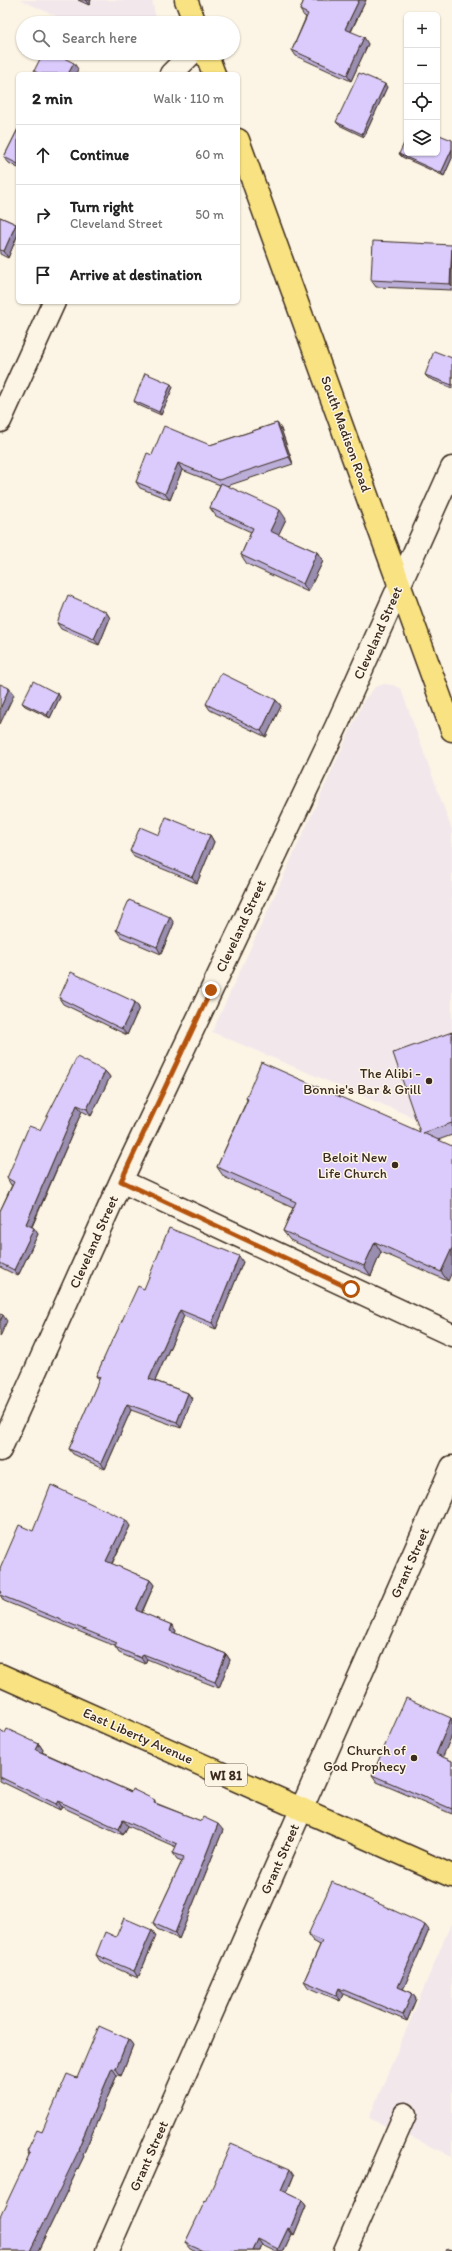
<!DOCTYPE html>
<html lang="en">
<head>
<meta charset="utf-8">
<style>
  :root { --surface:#fff; --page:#f6f6f6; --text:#222; --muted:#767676; --line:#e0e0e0 }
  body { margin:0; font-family:Itim,sans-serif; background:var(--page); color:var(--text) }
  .controls { position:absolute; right:12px; top:12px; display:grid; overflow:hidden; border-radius:6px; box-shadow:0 1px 3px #0004 }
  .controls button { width:36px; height:36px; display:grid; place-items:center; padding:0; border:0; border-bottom:1px solid var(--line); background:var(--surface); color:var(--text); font:20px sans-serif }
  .stop { position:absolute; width:12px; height:12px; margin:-9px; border:3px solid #b45309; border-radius:50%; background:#fff }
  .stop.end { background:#b45309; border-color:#fff; box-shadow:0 1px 4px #0008 }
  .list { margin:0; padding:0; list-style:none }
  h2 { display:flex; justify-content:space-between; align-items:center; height:52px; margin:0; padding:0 16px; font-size:17px }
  h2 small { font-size:13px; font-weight:400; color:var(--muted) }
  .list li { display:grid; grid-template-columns:26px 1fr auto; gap:12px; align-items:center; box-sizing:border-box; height:60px; padding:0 16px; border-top:1px solid var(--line) }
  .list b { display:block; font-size:15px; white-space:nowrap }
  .list p { margin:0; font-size:13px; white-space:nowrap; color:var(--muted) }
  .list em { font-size:13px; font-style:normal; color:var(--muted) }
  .icon { flex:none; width:22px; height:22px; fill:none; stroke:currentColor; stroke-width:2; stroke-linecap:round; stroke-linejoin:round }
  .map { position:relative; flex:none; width:452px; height:2251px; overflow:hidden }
  .search { position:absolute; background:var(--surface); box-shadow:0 1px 3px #0004; left:16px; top:16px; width:224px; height:44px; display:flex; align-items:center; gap:10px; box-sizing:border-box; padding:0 14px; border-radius:22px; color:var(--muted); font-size:15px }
  .panel { position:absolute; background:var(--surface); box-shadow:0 1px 3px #0004; left:16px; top:72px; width:224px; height:232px; border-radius:6px }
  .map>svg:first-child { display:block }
  .built { fill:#f2e8ec }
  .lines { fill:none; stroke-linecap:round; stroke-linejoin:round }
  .minor-casing { stroke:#3b2a1e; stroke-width:25 }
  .major-casing { stroke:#3b2a1e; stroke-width:25 }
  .minor { stroke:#fcf5e5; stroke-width:22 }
  .major { stroke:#f8e281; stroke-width:22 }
  .wall { fill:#bbafd9; stroke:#3b2a1e }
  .shaded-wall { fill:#998eb0; stroke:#3b2a1e }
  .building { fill:#dacbfc; stroke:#3b2a1e }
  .route { stroke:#b45309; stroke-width:5 }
  .poi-dot { fill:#3b2a1e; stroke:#fcf5e5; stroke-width:1.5 }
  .labels { text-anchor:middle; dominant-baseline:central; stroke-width:3; stroke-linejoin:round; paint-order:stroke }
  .shield { fill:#fcf5e5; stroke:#75675a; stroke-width:1 }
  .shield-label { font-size:13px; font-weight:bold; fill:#3b2a1e }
  .street-label { font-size:14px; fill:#3b2a1e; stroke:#fcf5e5 }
  .poi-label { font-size:14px; fill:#3b2a1e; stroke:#fcf5e5; text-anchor:end }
</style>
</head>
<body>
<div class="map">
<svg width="452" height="2251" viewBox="0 0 452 2251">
  <rect width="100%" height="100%" fill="#fcf5e5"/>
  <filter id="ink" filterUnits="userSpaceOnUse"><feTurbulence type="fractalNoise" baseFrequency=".025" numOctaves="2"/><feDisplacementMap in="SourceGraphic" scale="8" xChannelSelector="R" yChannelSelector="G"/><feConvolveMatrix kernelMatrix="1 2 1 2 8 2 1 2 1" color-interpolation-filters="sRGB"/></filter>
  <g filter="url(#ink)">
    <!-- built -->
    <path class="built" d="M 20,0 L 152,0 L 157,23 L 72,23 Z
      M 384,684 L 393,685 L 401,689 L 452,830 L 452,1134 L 212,1032 L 364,700 L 375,687 Z
      M 452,1921 L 452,2156 L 369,2118 Z"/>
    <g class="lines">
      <!-- minor casing -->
      <g class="minor-casing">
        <path id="minor" d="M 171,74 L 192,53
          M 0,421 L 54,302
          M 121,1181 L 452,1335
          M 0,1450 L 121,1181 L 336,727 L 452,468
          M 107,2251 L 452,1467
          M 345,2251 L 405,2114"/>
      </g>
      <!-- major casing -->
      <g class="major-casing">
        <path id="major" d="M 186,0 L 195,23
          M 206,53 L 214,74
          M 238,140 L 452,730
          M 0,1675 L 452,1876"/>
      </g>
      <!-- minor -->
      <use href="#minor" class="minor"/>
      <!-- major -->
      <use href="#major" class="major"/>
    </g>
    <!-- wall -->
    <path class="wall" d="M 78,0 L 91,0 L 89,5 Z
      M 304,0 L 366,0 L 351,32 L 368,44 L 351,81 L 296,56 L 292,50 L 306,17 L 304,16 L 300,10 Z
      M 387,87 L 364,137 L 339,125 L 336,122 Z
      M 18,129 L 18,168 L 9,163 L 4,157 Z
      M 452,140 L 452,158 L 444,176 L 402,157 L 399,154 Z
      M 0,217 L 16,224 L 18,227 L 18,234 L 8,258 L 0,254 Z
      M 452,245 L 452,290 L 376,287 L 371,280 Z
      M 452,358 L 452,388 L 428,378 L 425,375 Z
      M 173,387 L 161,415 L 136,404 L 134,401 Z
      M 277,423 L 281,429 L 293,464 L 227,486 L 286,519 L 278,535 L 317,552 L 323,561 L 308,592 L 247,564 L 241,555 L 251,532 L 216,516 L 210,508 L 220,485 L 182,470 L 170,500 L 140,488 L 136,482 L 152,455 L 210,445 Z
      M 106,612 L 110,618 L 99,645 L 61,629 L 57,623 Z
      M 58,694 L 60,697 L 50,718 L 25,706 L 22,703 Z
      M 276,700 L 281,706 L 266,737 L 210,710 L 206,704 Z
      M 159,835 L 210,835 L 214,842 L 197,883 L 134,857 L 130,851 Z
      M 174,923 L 161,954 L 121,937 L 116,930 Z
      M 59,998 L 135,1002 L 139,1008 L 127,1035 L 63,1004 Z
      M 452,1032 L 452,1135 L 438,1140 L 448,1281 L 381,1252 L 371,1276 L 290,1240 L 283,1231 L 293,1208 L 224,1177 L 217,1167 L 247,1100 L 246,1098 L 420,1132 Z
      M 105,1071 L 110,1077 L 91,1116 L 82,1111 L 32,1227 L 38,1234 L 18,1276 L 0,1267 L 0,1211 L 12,1185 L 11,1185 L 7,1178 L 40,1130 Z
      M 243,1262 L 216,1329 L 184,1316 L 155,1381 L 188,1393 L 192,1399 L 181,1428 L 131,1410 L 105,1469 L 73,1454 L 69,1449 L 99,1380 L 96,1376 L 114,1338 L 144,1289 Z
      M 130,1526 L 112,1564 L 150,1580 L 154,1585 L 142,1613 L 172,1625 L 176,1631 L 175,1633 L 226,1654 L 230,1660 L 219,1688 L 147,1659 L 145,1664 L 119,1653 L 115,1647 L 115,1646 L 4,1601 L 0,1595 L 0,1569 L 33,1531 Z
      M 452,1719 L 452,1735 L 442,1757 L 452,1761 L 452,1814 L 377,1782 L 372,1775 Z
      M 0,1730 L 5,1733 L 39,1744 L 43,1750 L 42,1752 L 158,1804 L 223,1830 L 179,1939 L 157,1929 L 153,1923 L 182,1861 L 177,1859 L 173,1853 L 176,1847 L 128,1826 L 123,1835 L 62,1807 L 60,1810 L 0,1781 Z
      M 152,1930 L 156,1936 L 138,1978 L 100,1961 L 96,1955 L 116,1937 Z
      M 429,1930 L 403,1989 L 412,1993 L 416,1999 L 407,2021 L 343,1994 L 340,2001 L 308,1987 L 304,1981 L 320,1945 L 313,1941 L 308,1935 Z
      M 128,2039 L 133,2045 L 121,2076 L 117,2075 L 83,2155 L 84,2156 L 38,2251 L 0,2251 L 29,2155 L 27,2151 L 42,2132 L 77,2078 Z
      M 294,2175 L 287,2193 L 302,2200 L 306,2206 L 294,2235 L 292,2234 L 284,2251 L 274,2251 L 262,2245 L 260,2251 L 194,2251 L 190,2249 L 185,2243 L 206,2202 Z"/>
    <!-- shaded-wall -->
    <path class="shaded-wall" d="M 85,0 L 91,0 L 89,5 Z
      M 359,0 L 366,0 L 349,35 L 345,29 Z
      M 364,37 L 368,44 L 351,81 L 347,75 Z
      M 74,63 L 78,69 L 76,74 L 68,74 Z
      M 385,84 L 387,87 L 364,137 L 362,134 Z
      M 452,149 L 452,158 L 444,176 L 441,173 Z
      M 16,224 L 18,227 L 18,234 L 8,258 L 4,251 Z
      M 452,245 L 452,287 L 450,284 Z
      M 171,384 L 173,387 L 161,415 L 159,412 Z
      M 277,423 L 281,429 L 293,464 L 289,457 Z
      M 178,463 L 182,470 L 170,500 L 165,494 Z
      M 280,510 L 286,519 L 276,540 L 270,531 Z
      M 317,552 L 323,561 L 308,592 L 303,584 Z
      M 106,612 L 110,618 L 99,645 L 94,639 Z
      M 9,688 L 14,695 L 0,724 L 0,709 Z
      M 58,694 L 60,697 L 50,718 L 47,715 Z
      M 276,700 L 281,706 L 266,737 L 261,731 Z
      M 210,835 L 214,842 L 197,883 L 192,877 Z
      M 170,917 L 174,923 L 161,954 L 157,947 Z
      M 135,1002 L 139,1008 L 127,1035 L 122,1029 Z
      M 105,1071 L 110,1077 L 91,1116 L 87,1109 Z
      M 77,1105 L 82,1111 L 30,1230 L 26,1224 Z
      M 34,1228 L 38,1234 L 18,1276 L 14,1270 Z
      M 375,1242 L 381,1252 L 371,1276 L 364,1266 Z
      M 452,1248 L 452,1272 L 448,1281 L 441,1272 Z
      M 239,1256 L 243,1262 L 216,1329 L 212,1323 Z
      M 180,1310 L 184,1316 L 153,1385 L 149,1379 Z
      M 3,1315 L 7,1321 L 0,1337 L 0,1321 Z
      M 188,1393 L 192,1399 L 181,1428 L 177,1422 Z
      M 127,1404 L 131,1410 L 105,1469 L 101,1463 Z
      M 126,1520 L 130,1526 L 110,1567 L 106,1561 Z
      M 150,1580 L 154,1585 L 140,1616 L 136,1610 Z
      M 172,1625 L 176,1631 L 174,1636 L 170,1631 Z
      M 143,1654 L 147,1659 L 145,1664 L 141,1658 Z
      M 226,1654 L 230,1660 L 219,1688 L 215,1682 Z
      M 451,1718 L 452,1719 L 452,1735 L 441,1761 L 436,1754 Z
      M 39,1744 L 43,1750 L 41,1756 L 36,1750 Z
      M 58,1801 L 62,1807 L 60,1810 L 56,1804 Z
      M 123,1820 L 128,1826 L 123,1835 L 119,1829 Z
      M 218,1824 L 223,1830 L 179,1939 L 175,1933 Z
      M 425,1925 L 429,1930 L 402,1992 L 398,1987 Z
      M 152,1930 L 156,1936 L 138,1978 L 134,1971 Z
      M 339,1988 L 343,1994 L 340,2001 L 336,1995 Z
      M 412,1993 L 416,1999 L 407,2021 L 403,2015 Z
      M 128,2039 L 133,2045 L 121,2076 L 116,2069 Z
      M 112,2068 L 117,2075 L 83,2155 L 84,2156 L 38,2251 L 30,2251 L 78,2149 Z
      M 290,2169 L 294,2175 L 285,2196 L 281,2190 Z
      M 302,2200 L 306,2206 L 294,2235 L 290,2229 Z
      M 288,2228 L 292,2234 L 284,2251 L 279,2251 L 278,2249 Z
      M 258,2239 L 262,2245 L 260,2251 L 253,2251 Z"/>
    <!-- building -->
    <path class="building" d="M 304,0 L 359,0 L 345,29 L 364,37 L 347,75 L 292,50 L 308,14 L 300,10 Z
      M 43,53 L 54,53 L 74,63 L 68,74 L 40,74 L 34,71 Z
      M 359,73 L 385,84 L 362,134 L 336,122 Z
      M 18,129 L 18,164 L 4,157 Z
      M 437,134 L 452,140 L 452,149 L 441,173 L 399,154 L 407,137 L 407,153 L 437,153 Z
      M 0,217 L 16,224 L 4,251 L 0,250 Z
      M 373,241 L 452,245 L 450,284 L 371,280 Z
      M 434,351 L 452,358 L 452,385 L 425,375 Z
      M 145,373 L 171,384 L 159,412 L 134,401 Z
      M 277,423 L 289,457 L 219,480 L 178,463 L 165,494 L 136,482 L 147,453 L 152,455 L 164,426 L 210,445 Z
      M 221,483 L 280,510 L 270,531 L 317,552 L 303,584 L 241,555 L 253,528 L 210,508 Z
      M 68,595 L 106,612 L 94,639 L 57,623 Z
      M 221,673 L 276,700 L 261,731 L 206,704 Z
      M 33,681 L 58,694 L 47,715 L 22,703 Z
      M 0,684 L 9,688 L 0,709 Z
      M 166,817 L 210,835 L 192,877 L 130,851 L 140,827 L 159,835 Z
      M 129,900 L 170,917 L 157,947 L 116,930 Z
      M 71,972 L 135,1002 L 122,1029 L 59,998 Z
      M 452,1032 L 452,1123 L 423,1133 L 452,1146 L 452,1248 L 441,1272 L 375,1242 L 364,1266 L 283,1231 L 296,1202 L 217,1167 L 248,1099 L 246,1098 L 261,1062 L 420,1132 L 393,1053 Z
      M 77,1057 L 105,1071 L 87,1109 L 77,1105 L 26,1224 L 34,1228 L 14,1270 L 0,1263 L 0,1211 L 14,1182 L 7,1178 L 29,1126 L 40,1130 Z
      M 169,1228 L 239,1256 L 212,1323 L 180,1310 L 149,1379 L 188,1393 L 177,1422 L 127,1404 L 101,1463 L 69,1449 L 100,1377 L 96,1376 L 113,1338 L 114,1338 L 138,1286 L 144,1289 Z
      M 0,1314 L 3,1315 L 0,1321 Z
      M 51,1485 L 126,1520 L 106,1561 L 150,1580 L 136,1610 L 172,1625 L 170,1631 L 226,1654 L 215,1682 L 143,1654 L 141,1658 L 115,1647 L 117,1643 L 0,1595 L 2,1592 L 0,1591 L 0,1569 L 19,1525 L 33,1531 Z
      M 406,1698 L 451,1718 L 436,1754 L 452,1761 L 452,1809 L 372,1775 Z
      M 7,1729 L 39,1744 L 36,1750 L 131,1792 L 132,1789 L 155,1800 L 154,1803 L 201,1821 L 203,1817 L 218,1824 L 175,1933 L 153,1923 L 184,1857 L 173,1853 L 177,1844 L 123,1820 L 119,1829 L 58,1801 L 56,1804 L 0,1777 L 0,1730 L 5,1733 Z
      M 332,1882 L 425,1925 L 398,1987 L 412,1993 L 403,2015 L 339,1988 L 336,1995 L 304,1981 L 322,1941 L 308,1935 Z
      M 124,1918 L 152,1930 L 134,1971 L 96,1955 L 105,1932 L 116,1937 Z
      M 99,2026 L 128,2039 L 116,2069 L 112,2068 L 78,2149 L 79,2150 L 30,2251 L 0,2251 L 0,2217 L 30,2153 L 27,2151 L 37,2130 L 42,2132 L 67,2074 L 77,2078 Z
      M 231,2144 L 290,2169 L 281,2190 L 302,2200 L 290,2229 L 288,2228 L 278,2249 L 258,2239 L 253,2251 L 203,2251 L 185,2243 L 205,2201 L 206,2202 Z
      M 447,2249 L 451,2251 L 452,2249 L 452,2251 L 446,2251 Z"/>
  </g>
  <g class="lines" filter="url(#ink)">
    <!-- route -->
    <path class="route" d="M 211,990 L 121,1181 L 351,1289"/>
  </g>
  <!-- markers -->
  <g class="poi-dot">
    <circle cx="429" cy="1081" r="4"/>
    <circle cx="395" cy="1165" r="4"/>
    <circle cx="414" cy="1758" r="4"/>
  </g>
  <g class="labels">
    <!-- shield labels -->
    <rect class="shield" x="205" y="1764" width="42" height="22" rx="3"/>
    <g class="shield-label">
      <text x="226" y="1775">WI 81</text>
    </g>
    <!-- street labels -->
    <g class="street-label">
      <text transform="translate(346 434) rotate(70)">South Madison Road</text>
      <text transform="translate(378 633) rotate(-66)">Cleveland Street</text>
      <text transform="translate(241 926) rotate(-65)">Cleveland Street</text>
      <text transform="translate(94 1242) rotate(-66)">Cleveland Street</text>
      <text transform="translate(410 1563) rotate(-66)">Grant Street</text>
      <text transform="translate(138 1736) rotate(24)">East Liberty Avenue</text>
      <text transform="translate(280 1859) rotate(-66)">Grant Street</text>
      <text transform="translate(149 2156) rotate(-66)">Grant Street</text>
    </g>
    <!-- poi labels -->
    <g class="poi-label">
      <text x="421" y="1073">The Alibi -<tspan x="421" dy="16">Bonnie's Bar &amp; Grill</tspan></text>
      <text x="387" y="1157">Beloit New<tspan x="387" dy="16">Life Church</tspan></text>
      <text x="406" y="1750">Church of<tspan x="406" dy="16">God Prophecy</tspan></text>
    </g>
  </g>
</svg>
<div class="controls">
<button>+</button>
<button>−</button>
<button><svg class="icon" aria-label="locate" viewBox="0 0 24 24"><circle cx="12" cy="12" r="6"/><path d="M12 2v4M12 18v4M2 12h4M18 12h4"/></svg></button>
<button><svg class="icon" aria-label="layers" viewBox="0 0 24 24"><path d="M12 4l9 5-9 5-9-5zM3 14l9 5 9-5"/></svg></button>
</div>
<div class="stop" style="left:351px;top:1289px"></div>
<div class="stop end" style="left:211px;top:990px"></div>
<div class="search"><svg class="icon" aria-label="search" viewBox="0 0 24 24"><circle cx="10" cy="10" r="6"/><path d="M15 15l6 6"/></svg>Search here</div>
<section class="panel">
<h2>2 min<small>Walk · 110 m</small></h2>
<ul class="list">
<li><svg class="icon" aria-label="ahead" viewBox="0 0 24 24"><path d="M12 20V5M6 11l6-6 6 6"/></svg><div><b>Continue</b></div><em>60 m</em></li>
<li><svg class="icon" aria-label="right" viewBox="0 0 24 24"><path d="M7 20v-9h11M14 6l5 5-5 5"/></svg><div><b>Turn right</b><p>Cleveland Street</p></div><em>50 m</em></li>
<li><svg class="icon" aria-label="arrive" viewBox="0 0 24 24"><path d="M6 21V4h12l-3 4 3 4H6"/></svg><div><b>Arrive at destination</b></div></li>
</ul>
</section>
</div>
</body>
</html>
